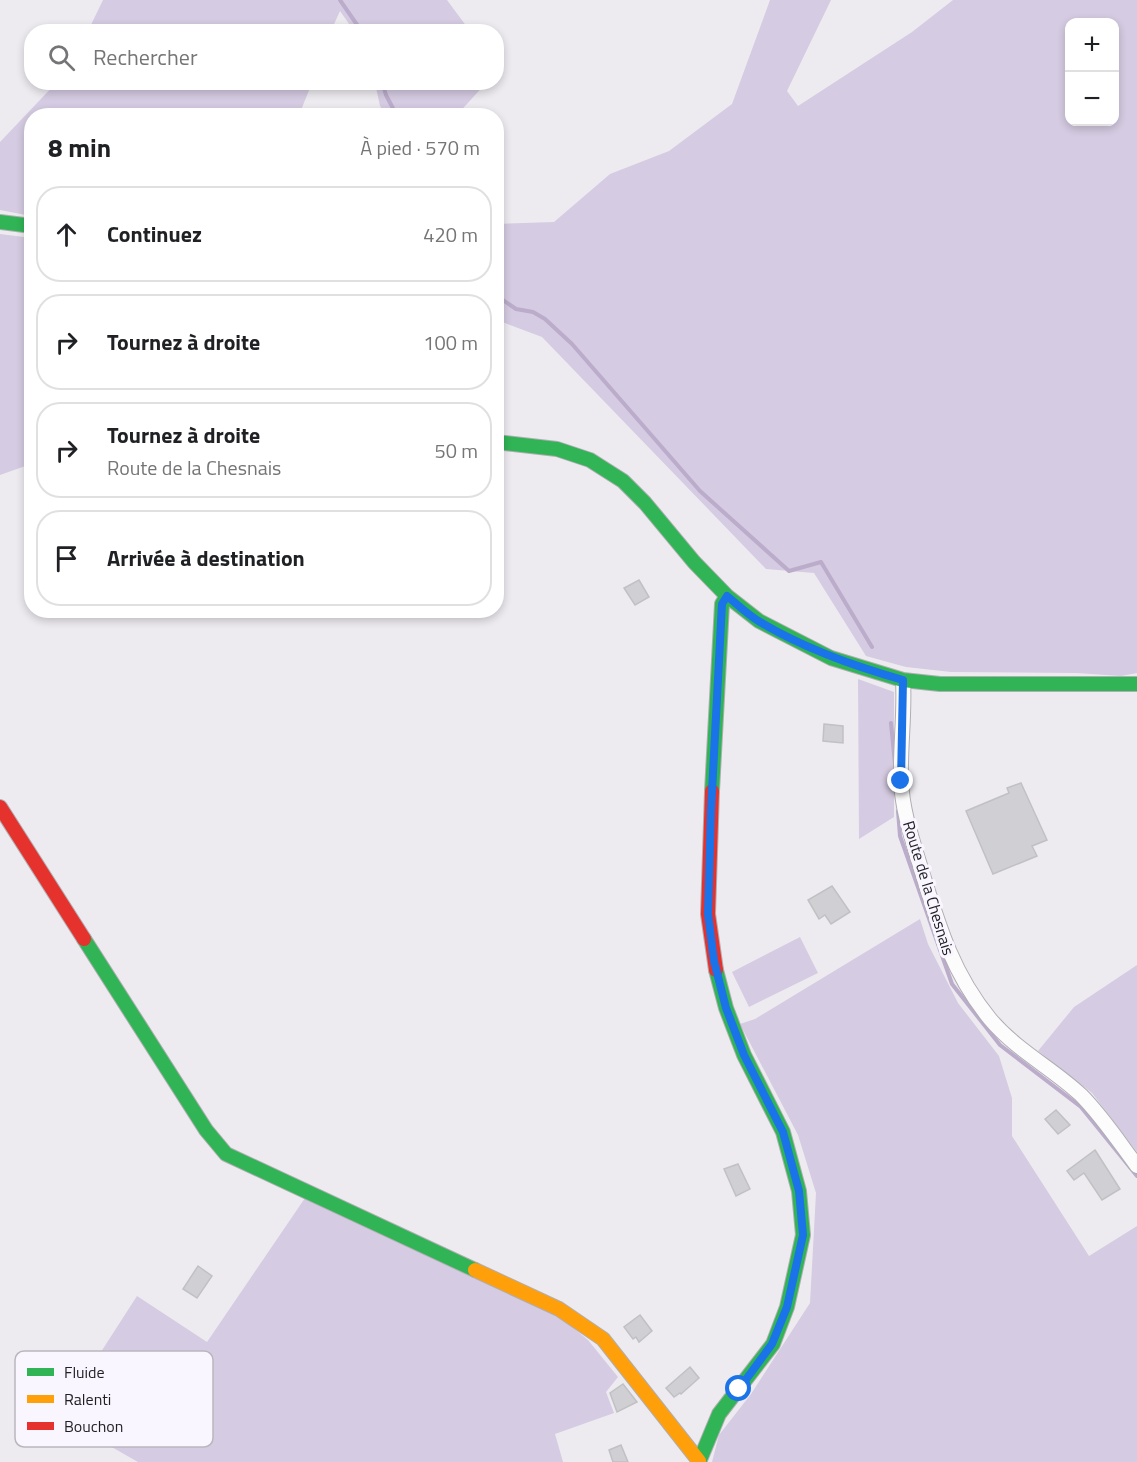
<!DOCTYPE html>
<html lang="fr">
<head>
<meta charset="utf-8">
<style>
  :root { --surface:#fff; --page:#f2f2f2; --text:#202124; --muted:#757577; --line:#e0e0e0 }
  body { margin:0; font-family:"Titillium Web",sans-serif; background:var(--page); color:var(--text) }
  .controls { position:absolute; right:18px; top:18px; display:grid; overflow:hidden; border-radius:12px; box-shadow:0 3px 9px #0003 }
  .controls button { width:54px; height:54px; display:grid; place-items:center; padding:0; border:0; border-bottom:2px solid var(--line); background:var(--surface); color:var(--text); font:30px sans-serif }
  .stop { position:absolute; width:18px; height:18px; margin:-14px; border:4px solid #1a73e8; border-radius:50%; background:#fff }
  .stop.end { background:#1a73e8; border-color:#fff; box-shadow:0 2px 6px #0008 }
  .list { margin:0; padding:0; list-style:none }
  h2 { display:flex; justify-content:space-between; align-items:center; height:78px; margin:0; padding:0 24px; font-size:26px }
  h2 small { font-size:20px; font-weight:400; color:var(--muted) }
  .list li { display:grid; grid-template-columns:39px 1fr auto; gap:18px; align-items:center; box-sizing:border-box; height:96px; margin:0 12px 12px; padding:0 12px; border:2px solid var(--line); border-radius:24px }
  .list b { display:block; font-size:22px; white-space:nowrap }
  .list p { margin:0; font-size:20px; white-space:nowrap; color:var(--muted) }
  .list em { font-size:20px; font-style:normal; color:var(--muted) }
  .icon { flex:none; width:33px; height:33px; fill:none; stroke:currentColor; stroke-width:2; stroke-linecap:round; stroke-linejoin:round }
  .map { position:relative; flex:none; width:1137px; height:1462px; overflow:hidden }
  .search { position:absolute; background:var(--surface); box-shadow:0 3px 9px #0003; left:24px; top:24px; width:480px; height:66px; display:flex; align-items:center; gap:15px; box-sizing:border-box; padding:0 21px; border-radius:24px; color:var(--muted); font-size:22px }
  .panel { position:absolute; background:var(--surface); box-shadow:0 3px 9px #0003; left:24px; top:108px; width:480px; height:510px; border-radius:24px }
  .map>svg:first-child { display:block }
  .green { fill:#d5cbe2; fill-rule:evenodd }
  .lines { fill:none; stroke-linecap:round; stroke-linejoin:round }
  .stream { stroke:#baacca; stroke-width:4 }
  .building { fill:#d0cfd3; stroke:#c1c0c3; stroke-width:1.5 }
  .street-casing { stroke:#b0aeb3; stroke-width:16 }
  .fast-casing { stroke:#b0aeb3; stroke-width:16 }
  .slow-casing { stroke:#b0aeb3; stroke-width:16 }
  .jam-casing { stroke:#b0aeb3; stroke-width:16 }
  .street { stroke:#fcfcfd; stroke-width:14 }
  .fast { stroke:#30b455; stroke-width:14 }
  .slow { stroke:#ff9f0a; stroke-width:14 }
  .jam { stroke:#e5322d; stroke-width:14 }
  .route { stroke:#1a73e8; stroke-width:8 }
  .labels { text-anchor:middle; dominant-baseline:central; stroke-width:6; stroke-linejoin:round; paint-order:stroke }
  .street-label { font-size:16px; fill:#201f23; stroke:#faf6ff }
  .key { fill:#faf6ff; stroke:#b9b6bd; stroke-width:1.5 }
  .key-label { font-size:16px; fill:#201f23 }
</style>
</head>
<body>
<div class="map">
<svg width="1137" height="1462" viewBox="0 0 1137 1462">
  <rect width="100%" height="100%" fill="#edebf0"/>
  <!-- green -->
  <path class="green" d="M 103,0 L 447,0 L 470,31 L 354,31 L 340,11 L 331,31 L 88,31 Z
    M 770,0 L 831,0 L 787,91 L 798,106 L 912,32 L 953,0 L 1137,0 L 1137,673 L 1121,676 L 1077,673 L 951,672 L 906,667 L 866,656 L 814,573 L 766,569 L 542,337 L 497,320 L 496,224 L 554,222 L 610,174 L 669,151 L 732,104 ZM 1070,22 L 1114,22 L 1114,122 L 1070,122 Z
    M 56,83 L 312,83 L 299,115 L 32,116 L 31,216 L 0,210 L 0,142 Z
    M 375,83 L 375,82 L 486,83 L 456,116 L 386,115 L 380,106 Z
    M 0,234 L 32,238 L 31,464 L 0,475 Z
    M 858,679 L 894,692 L 894,817 L 859,839 Z
    M 920,919 L 928,944 L 958,1003 L 999,1056 L 1012,1098 L 1012,1136 L 1089,1256 L 1137,1226 L 1137,1462 L 712,1462 L 719,1435 L 751,1394 L 810,1303 L 816,1193 L 798,1135 L 740,1024 L 755,1019 Z
    M 800,937 L 818,973 L 749,1007 L 732,972 Z
    M 1137,965 L 1137,1152 L 1092,1093 L 1038,1051 L 1074,1007 Z
    M 305,1198 L 558,1315 L 588,1340 L 618,1377 L 606,1392 L 614,1413 L 555,1434 L 563,1462 L 138,1462 L 59,1417 L 137,1296 L 207,1342 Z"/>
  <g class="lines">
    <!-- stream -->
    <path class="stream" d="M 340,0 L 362,32
      M 382,82 L 386,95 L 397,116
      M 497,296 L 516,309 L 533,312 L 545,319 L 572,344 L 700,491 L 789,571 L 821,562 L 872,647
      M 891,723 L 895,764
      M 898,811 L 900,836 L 952,984 L 1000,1045 L 1081,1107 L 1137,1176"/>
  </g>
  <!-- building -->
  <path class="building" d="M 639,580 L 649,597 L 635,605 L 624,588 Z
    M 824,724 L 843,726 L 843,743 L 823,741 Z
    M 1021,783 L 1047,840 L 1032,846 L 1037,856 L 993,874 L 966,811 L 1009,793 L 1007,788 Z
    M 832,886 L 850,912 L 831,924 L 825,915 L 819,919 L 808,900 Z
    M 1056,1110 L 1070,1125 L 1058,1134 L 1045,1119 Z
    M 1095,1150 L 1120,1189 L 1102,1200 L 1084,1173 L 1074,1180 L 1067,1171 Z
    M 738,1164 L 750,1189 L 736,1196 L 724,1169 Z
    M 198,1266 L 212,1276 L 197,1298 L 183,1289 Z
    M 640,1315 L 652,1331 L 639,1342 L 636,1337 L 633,1339 L 624,1327 Z
    M 690,1367 L 699,1378 L 681,1394 L 680,1393 L 674,1397 L 666,1388 Z
    M 623,1384 L 637,1402 L 617,1412 L 610,1393 Z
    M 621,1445 L 628,1462 L 613,1462 L 609,1450 Z"/>
  <g class="lines">
    <!-- street casing -->
    <g class="street-casing">
      <path id="street" d="M 903,680 C 905,713 900,746 901,780 C 902,811 913,842 922,872 C 939,927 953,974 990,1019 C 1016,1050 1052,1068 1081,1095 C 1102,1116 1119,1142 1137,1166"/>
    </g>
    <!-- fast casing -->
    <g class="fast-casing">
      <path id="fast" d="M 0,222 L 32,226
        M 496,442 L 557,449 L 590,460 L 623,481 L 645,503 L 694,562 L 727,596 L 759,621 L 831,658 L 903,680 L 940,684 L 1137,684
        M 712,791 L 722,604 L 727,596
        M 84,939 L 206,1130 L 226,1154 L 475,1270
        M 699,1462 L 719,1414 L 773,1344 L 787,1307 L 803,1235 L 799,1191 L 783,1132 L 744,1055 L 726,1008 L 716,970"/>
    </g>
    <!-- slow casing -->
    <g class="slow-casing">
      <path id="slow" d="M 475,1270 L 559,1309 L 603,1339 L 699,1461"/>
    </g>
    <!-- jam casing -->
    <g class="jam-casing">
      <path id="jam" d="M 712,791 L 708,914 L 716,970
        M 0,807 L 84,939"/>
    </g>
    <!-- street -->
    <use href="#street" class="street"/>
    <!-- fast -->
    <use href="#fast" class="fast"/>
    <!-- slow -->
    <use href="#slow" class="slow"/>
    <!-- jam -->
    <use href="#jam" class="jam"/>
  </g>
  <g class="lines">
    <!-- route -->
    <path class="route" d="M 739,1389 L 772,1344 L 787,1307 L 803,1235 L 799,1191 L 783,1132 L 744,1055 L 726,1008 L 714,961 L 708,914 L 711,810 L 722,604 L 727,596 C 738,605 748,615 760,622 C 805,649 853,666 903,680 L 901,781"/>
  </g>
  <g class="labels">
    <!-- street labels -->
    <g class="street-label">
      <text transform="translate(929 888) rotate(73)">Route de la Chesnais</text>
    </g>
  </g>
  <!-- legend -->
  <rect x="15" y="1351" width="198" height="96" rx="9" class="key"/>
  <rect x="27" y="1368" width="27" height="8" fill="#30b455"/>
  <rect x="27" y="1395" width="27" height="8" fill="#ff9f0a"/>
  <rect x="27" y="1422" width="27" height="8" fill="#e5322d"/>
  <g class="key-label">
    <text x="64" y="1378">Fluide</text>
    <text x="64" y="1405">Ralenti</text>
    <text x="64" y="1432">Bouchon</text>
  </g>
</svg>
<div class="controls">
<button>+</button>
<button>−</button>
</div>
<div class="stop" style="left:739px;top:1389px"></div>
<div class="stop end" style="left:901px;top:781px"></div>
<div class="search"><svg class="icon" aria-label="search" viewBox="0 0 24 24"><circle cx="10" cy="10" r="6"/><path d="M15 15l6 6"/></svg>Rechercher</div>
<section class="panel">
<h2>8 min<small>À pied · 570 m</small></h2>
<ul class="list">
<li><svg class="icon" aria-label="ahead" viewBox="0 0 24 24"><path d="M12 20V5M6 11l6-6 6 6"/></svg><div><b>Continuez</b></div><em>420 m</em></li>
<li><svg class="icon" aria-label="right" viewBox="0 0 24 24"><path d="M7 20v-9h11M14 6l5 5-5 5"/></svg><div><b>Tournez à droite</b></div><em>100 m</em></li>
<li><svg class="icon" aria-label="right" viewBox="0 0 24 24"><path d="M7 20v-9h11M14 6l5 5-5 5"/></svg><div><b>Tournez à droite</b><p>Route de la Chesnais</p></div><em>50 m</em></li>
<li><svg class="icon" aria-label="arrive" viewBox="0 0 24 24"><path d="M6 21V4h12l-3 4 3 4H6"/></svg><div><b>Arrivée à destination</b></div></li>
</ul>
</section>
</div>
</body>
</html>
